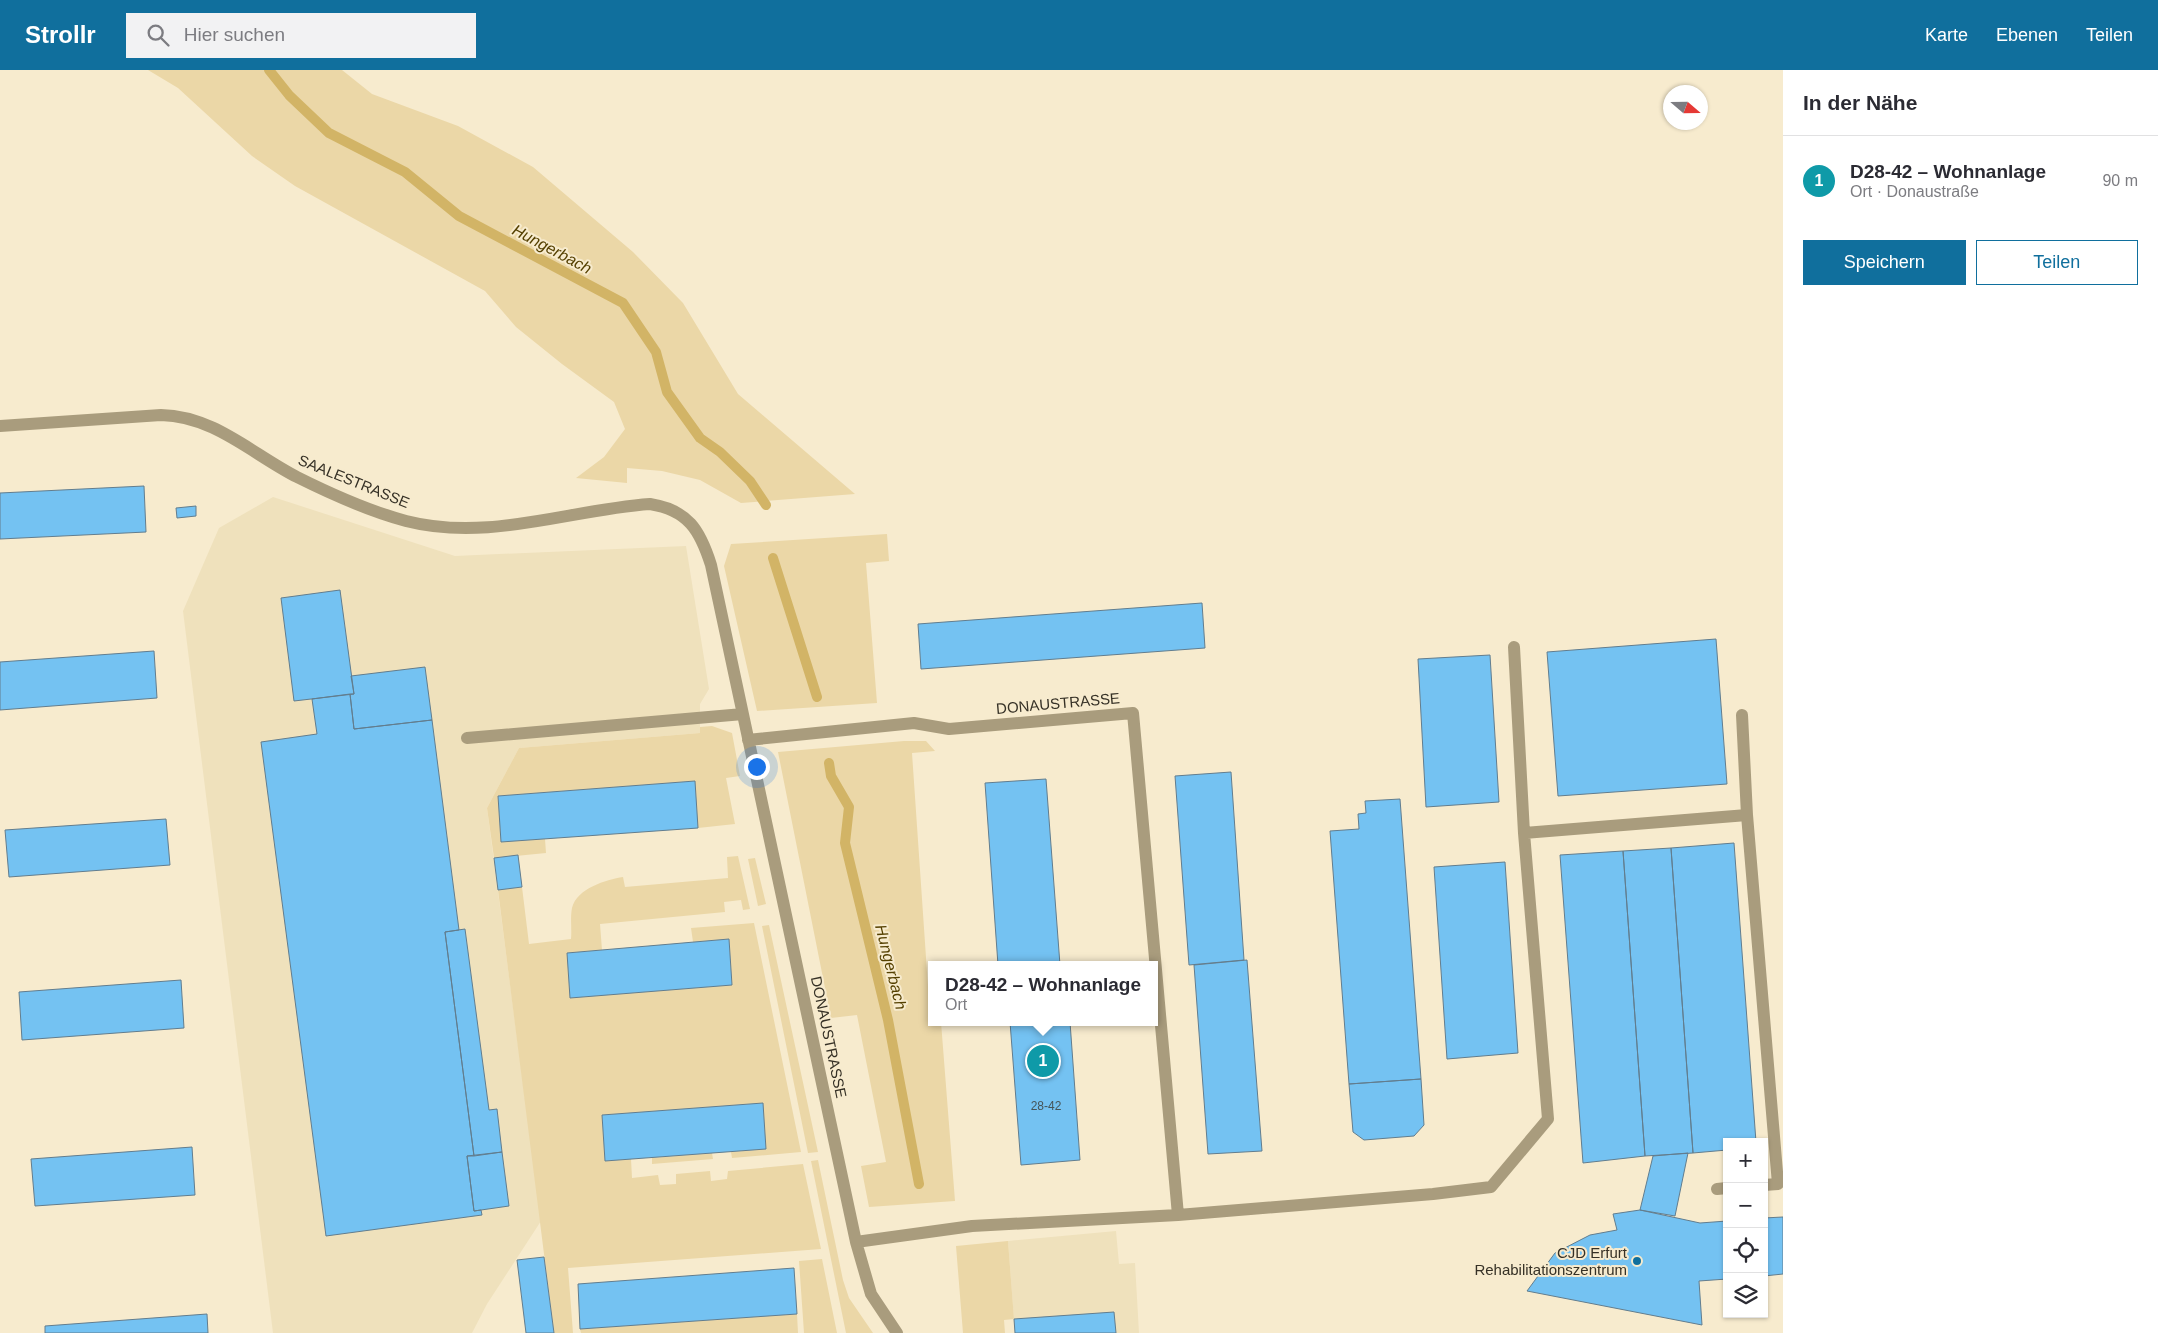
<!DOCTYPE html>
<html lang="de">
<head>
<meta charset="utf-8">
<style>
  :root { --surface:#fff; --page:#f2f2f3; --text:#2b2b33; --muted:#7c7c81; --line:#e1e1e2; --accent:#106f9d }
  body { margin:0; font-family:Helvetica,sans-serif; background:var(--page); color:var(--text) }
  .controls { position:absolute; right:15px; bottom:15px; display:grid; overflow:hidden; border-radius:0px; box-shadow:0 1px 4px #0004 }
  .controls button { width:45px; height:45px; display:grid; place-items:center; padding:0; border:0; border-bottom:1px solid var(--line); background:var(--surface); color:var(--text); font:25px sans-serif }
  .compass { position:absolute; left:1663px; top:15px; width:45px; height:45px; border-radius:50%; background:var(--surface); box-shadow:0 1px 4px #0004; rotate:110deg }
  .you { position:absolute; left:756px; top:696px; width:18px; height:18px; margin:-12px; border:4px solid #fff; border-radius:50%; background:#1a73e8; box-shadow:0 0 0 8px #1a73e833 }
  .badge { display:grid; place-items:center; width:32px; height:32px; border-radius:50%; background:var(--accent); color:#fff; font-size:16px; font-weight:700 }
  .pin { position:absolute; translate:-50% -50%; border:2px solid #fff; box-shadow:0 1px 5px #0006 }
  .popup { position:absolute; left:928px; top:891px; width:230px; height:65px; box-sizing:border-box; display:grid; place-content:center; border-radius:0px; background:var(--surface); filter:drop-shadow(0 1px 4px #0005); font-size:16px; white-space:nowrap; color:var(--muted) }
  .popup b { font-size:19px; color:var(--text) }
  .popup::after { content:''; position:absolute; left:50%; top:100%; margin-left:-10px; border:10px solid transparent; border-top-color:var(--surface) }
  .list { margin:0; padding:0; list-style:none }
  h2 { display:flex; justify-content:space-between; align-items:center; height:65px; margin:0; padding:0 20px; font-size:21px }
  h2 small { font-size:16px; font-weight:400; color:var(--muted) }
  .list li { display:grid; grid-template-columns:32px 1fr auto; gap:15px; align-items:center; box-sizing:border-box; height:90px; padding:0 20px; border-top:1px solid var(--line) }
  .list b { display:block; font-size:19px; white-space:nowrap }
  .list p { margin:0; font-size:16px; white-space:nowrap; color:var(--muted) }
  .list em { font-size:16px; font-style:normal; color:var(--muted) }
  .actions { display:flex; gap:10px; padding:15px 20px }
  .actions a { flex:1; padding:11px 0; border:1px solid var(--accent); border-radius:0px; text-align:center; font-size:18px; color:var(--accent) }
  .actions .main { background:var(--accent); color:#fff }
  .icon { flex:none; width:28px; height:28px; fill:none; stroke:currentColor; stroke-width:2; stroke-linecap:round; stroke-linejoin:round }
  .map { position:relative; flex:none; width:1783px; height:1263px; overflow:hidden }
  header { display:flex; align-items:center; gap:30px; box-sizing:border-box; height:70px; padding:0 25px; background:var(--accent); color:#fff }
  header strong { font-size:24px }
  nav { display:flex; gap:28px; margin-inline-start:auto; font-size:18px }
  .search { width:350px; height:45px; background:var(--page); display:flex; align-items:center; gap:12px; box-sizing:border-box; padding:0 18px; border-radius:0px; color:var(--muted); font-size:19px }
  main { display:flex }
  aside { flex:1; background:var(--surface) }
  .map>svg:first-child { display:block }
  .built { fill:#efe1bc }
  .green { fill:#ebd7a7 }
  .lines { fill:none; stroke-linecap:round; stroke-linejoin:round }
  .stream { stroke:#d2b466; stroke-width:10 }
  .building { fill:#74c2f2; stroke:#627d8e }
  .minor { stroke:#a99c7d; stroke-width:12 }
  .poi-dot { fill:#106f9d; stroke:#f7ebce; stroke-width:2 }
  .labels { text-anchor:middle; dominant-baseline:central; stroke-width:4; stroke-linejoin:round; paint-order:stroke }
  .number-label { font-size:12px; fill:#465559 }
  .street-label { font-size:15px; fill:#363126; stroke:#f7ebce }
  .poi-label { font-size:15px; fill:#363126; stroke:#f7ebce; text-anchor:end }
  .water-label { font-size:16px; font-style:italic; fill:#554000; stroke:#f7ebce }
</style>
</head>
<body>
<header>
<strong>Strollr</strong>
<div class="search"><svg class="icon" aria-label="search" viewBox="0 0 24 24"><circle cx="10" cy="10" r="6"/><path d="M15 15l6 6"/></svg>Hier suchen</div>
<nav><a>Karte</a><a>Ebenen</a><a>Teilen</a></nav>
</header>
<main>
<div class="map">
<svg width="1783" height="1263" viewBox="0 0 1783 1263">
  <rect width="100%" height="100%" fill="#f7ebce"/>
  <!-- built -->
  <path class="built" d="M 273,427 L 455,486 L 686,476 L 709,619 L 700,634 L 700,663 L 519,678 L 487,738 L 541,1151 L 487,1234 L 472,1263 L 273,1263 L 183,541 L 219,458 Z
    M 1116,1161 L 1119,1194 L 1135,1193 L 1139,1263 L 1015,1263 L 1008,1171 Z"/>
  <!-- green -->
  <path class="green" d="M 148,0 L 342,0 L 372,24 L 458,56 L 533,97 L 633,182 L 683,233 L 738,324 L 855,424 L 741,433 L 700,410 L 662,401 L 627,398 L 627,413 L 576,408 L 604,387 L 625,359 L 614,332 L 562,294 L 516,257 L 485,221 L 295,116 L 252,86 L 178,18 Z
    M 887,464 L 889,491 L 866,493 L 877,633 L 757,641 L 724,496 L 731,474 Z
    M 712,656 L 732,663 L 740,706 L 726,708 L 735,754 L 698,758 L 694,711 L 498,726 L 501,772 L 545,769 L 546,783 L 494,788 L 487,738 L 519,678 L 700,663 L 700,657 Z
    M 904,671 L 926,671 L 935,681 L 912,683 L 929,931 L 932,931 L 932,952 L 941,952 L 955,1131 L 869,1137 L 861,1096 L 886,1092 L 857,945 L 831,948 L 778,682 Z
    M 738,786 L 750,839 L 743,840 L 741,830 L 724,832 L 725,842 L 600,854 L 602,880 L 567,883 L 570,928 L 732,915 L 729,869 L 693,872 L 691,858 L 754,853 L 801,1082 L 732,1088 L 731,1082 L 766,1079 L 762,1033 L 602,1045 L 605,1091 L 631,1089 L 632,1108 L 658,1105 L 660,1115 L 676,1114 L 676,1104 L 710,1101 L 711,1111 L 727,1109 L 728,1101 L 803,1094 L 821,1179 L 568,1198 L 573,1263 L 554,1263 L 498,820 L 522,817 L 529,874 L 571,869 C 572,859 570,849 572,838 C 577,818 606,810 623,807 L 625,817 L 728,808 L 727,787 Z
    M 755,788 L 766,834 L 758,836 L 748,789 Z
    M 769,855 L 818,1082 L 808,1083 L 762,856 Z
    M 712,1083 L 713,1089 L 652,1094 L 652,1088 Z
    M 818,1090 L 843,1210 L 849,1228 L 873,1263 L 846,1263 L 811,1091 Z
    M 1008,1171 L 1014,1249 L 1004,1250 L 1005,1263 L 963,1263 L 956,1176 Z
    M 822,1189 L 837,1263 L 804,1263 L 799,1191 Z
    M 797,1244 L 798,1263 L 581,1263 L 580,1259 Z"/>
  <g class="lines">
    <!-- stream -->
    <path class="stream" d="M 269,0 L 289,25 L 329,63 L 405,102 L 459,146 L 623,233 L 656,282 L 667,322 L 700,368 L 720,382 L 750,411 L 766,435
      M 773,488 L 817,627
      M 829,693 L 831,706 L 849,737 L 845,773 L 888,950 L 919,1114"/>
  </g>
  <!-- building -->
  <path class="building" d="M 144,416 L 146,462 L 0,469 L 0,423 Z
    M 196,436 L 196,446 L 177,448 L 176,438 Z
    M 340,520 L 354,624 L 294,631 L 281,528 Z
    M 1202,533 L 1205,578 L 921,599 L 918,554 Z
    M 1716,569 L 1727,714 L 1558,726 L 1547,582 Z
    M 154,581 L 157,628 L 0,640 L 0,592 Z
    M 1490,585 L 1499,732 L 1426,737 L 1418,589 Z
    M 425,597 L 432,650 L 354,659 L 350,624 L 354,624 L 351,606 Z
    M 350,624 L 354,659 L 432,650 L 459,860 L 445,862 L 474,1086 L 467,1086 L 474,1141 L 481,1140 L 482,1145 L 326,1166 L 261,672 L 317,664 L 312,629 Z
    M 1231,702 L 1244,890 L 1189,895 L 1175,706 Z
    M 1046,709 L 1060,895 L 998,895 L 985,713 Z
    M 695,711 L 698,758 L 501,772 L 498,726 Z
    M 1400,729 L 1421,1009 L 1349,1014 L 1330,761 L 1359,759 L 1358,744 L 1366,743 L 1365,731 Z
    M 166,749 L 170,795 L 9,807 L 5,760 Z
    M 1734,773 L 1756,1072 L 1727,1072 L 1727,1080 L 1693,1083 L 1671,778 Z
    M 1671,778 L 1693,1083 L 1645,1086 L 1623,781 Z
    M 1623,781 L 1645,1086 L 1583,1093 L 1560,785 Z
    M 518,785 L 522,817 L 498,820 L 494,788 Z
    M 1505,792 L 1518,983 L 1447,989 L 1434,797 Z
    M 465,859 L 489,1040 L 497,1039 L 502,1082 L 474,1086 L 445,862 Z
    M 729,869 L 732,915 L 570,928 L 567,883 Z
    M 1247,890 L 1262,1081 L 1208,1084 L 1194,895 Z
    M 181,910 L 184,958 L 22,970 L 19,922 Z
    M 1010,952 L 1070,952 L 1080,1090 L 1021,1095 Z
    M 1421,1009 L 1424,1055 L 1414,1066 L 1364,1070 L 1353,1062 L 1349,1014 Z
    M 763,1033 L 766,1079 L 605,1091 L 602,1045 Z
    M 192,1077 L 195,1125 L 35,1136 L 31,1089 Z
    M 502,1082 L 509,1136 L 474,1141 L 467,1086 Z
    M 1688,1083 L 1675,1146 L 1640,1140 L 1653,1086 Z
    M 1640,1140 L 1700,1153 L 1727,1151 L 1727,1209 L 1699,1211 L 1702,1255 L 1527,1221 L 1555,1183 L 1590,1165 L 1617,1160 L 1613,1144 Z
    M 1783,1147 L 1783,1204 L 1764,1206 L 1764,1148 Z
    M 544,1187 L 554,1263 L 526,1263 L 517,1190 Z
    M 794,1198 L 797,1244 L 580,1259 L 578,1214 Z
    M 1114,1242 L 1116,1263 L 1015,1263 L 1014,1249 Z
    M 207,1244 L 208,1263 L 45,1263 L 45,1256 Z"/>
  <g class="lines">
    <!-- minor -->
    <path class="minor" d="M 0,356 L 161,345 C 214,346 252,384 297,407 C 331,424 369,441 406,451 C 488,472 568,440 650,434 C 688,440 700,460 711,495 L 856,1172 L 871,1224 L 897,1263
      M 1742,645 L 1747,745 L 1778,1114 L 1764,1115
      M 467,668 L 743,644
      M 748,670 L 914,653 L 949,659 L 1133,643 L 1178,1145
      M 1524,763 L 1747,745
      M 1717,1119 L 1727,1118
      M 856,1172 L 972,1156 L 1178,1145 L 1433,1124 L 1491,1117 L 1548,1049 L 1524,763 L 1514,577"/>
  </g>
  <!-- markers -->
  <circle class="poi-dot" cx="1637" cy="1191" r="5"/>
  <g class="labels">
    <!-- number labels -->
    <g class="number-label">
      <text x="1046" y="1036">28-42</text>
    </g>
    <!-- street labels -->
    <g class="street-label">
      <text transform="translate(354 411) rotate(22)">SAALESTRASSE</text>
      <text transform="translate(1058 633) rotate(-5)">DONAUSTRASSE</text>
      <text transform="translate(829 967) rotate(78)">DONAUSTRASSE</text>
    </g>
    <!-- poi labels -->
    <g class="poi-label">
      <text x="1627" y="1182">CJD Erfurt<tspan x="1627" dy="17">Rehabilitationszentrum</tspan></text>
    </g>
    <!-- water labels -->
    <g class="water-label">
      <text transform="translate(552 179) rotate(28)">Hungerbach</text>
      <text transform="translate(891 897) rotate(76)">Hungerbach</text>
    </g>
  </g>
</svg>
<div class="controls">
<button>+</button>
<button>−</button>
<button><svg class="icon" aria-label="locate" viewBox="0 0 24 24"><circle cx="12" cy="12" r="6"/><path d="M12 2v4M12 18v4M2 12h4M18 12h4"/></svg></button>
<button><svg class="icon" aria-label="layers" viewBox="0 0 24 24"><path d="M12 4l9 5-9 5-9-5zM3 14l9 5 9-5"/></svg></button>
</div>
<svg class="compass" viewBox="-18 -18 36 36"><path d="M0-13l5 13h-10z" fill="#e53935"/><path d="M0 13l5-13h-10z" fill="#7c7c81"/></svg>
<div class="you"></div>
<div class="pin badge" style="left:1043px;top:991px;background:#0f9aa8">1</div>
<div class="popup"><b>D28-42 – Wohnanlage</b>Ort</div>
</div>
<aside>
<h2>In der Nähe<small></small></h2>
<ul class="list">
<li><span class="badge" style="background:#0f9aa8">1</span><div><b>D28-42 – Wohnanlage</b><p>Ort · Donaustraße</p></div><em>90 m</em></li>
</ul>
<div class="actions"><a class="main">Speichern</a><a>Teilen</a></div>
</aside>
</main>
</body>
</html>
